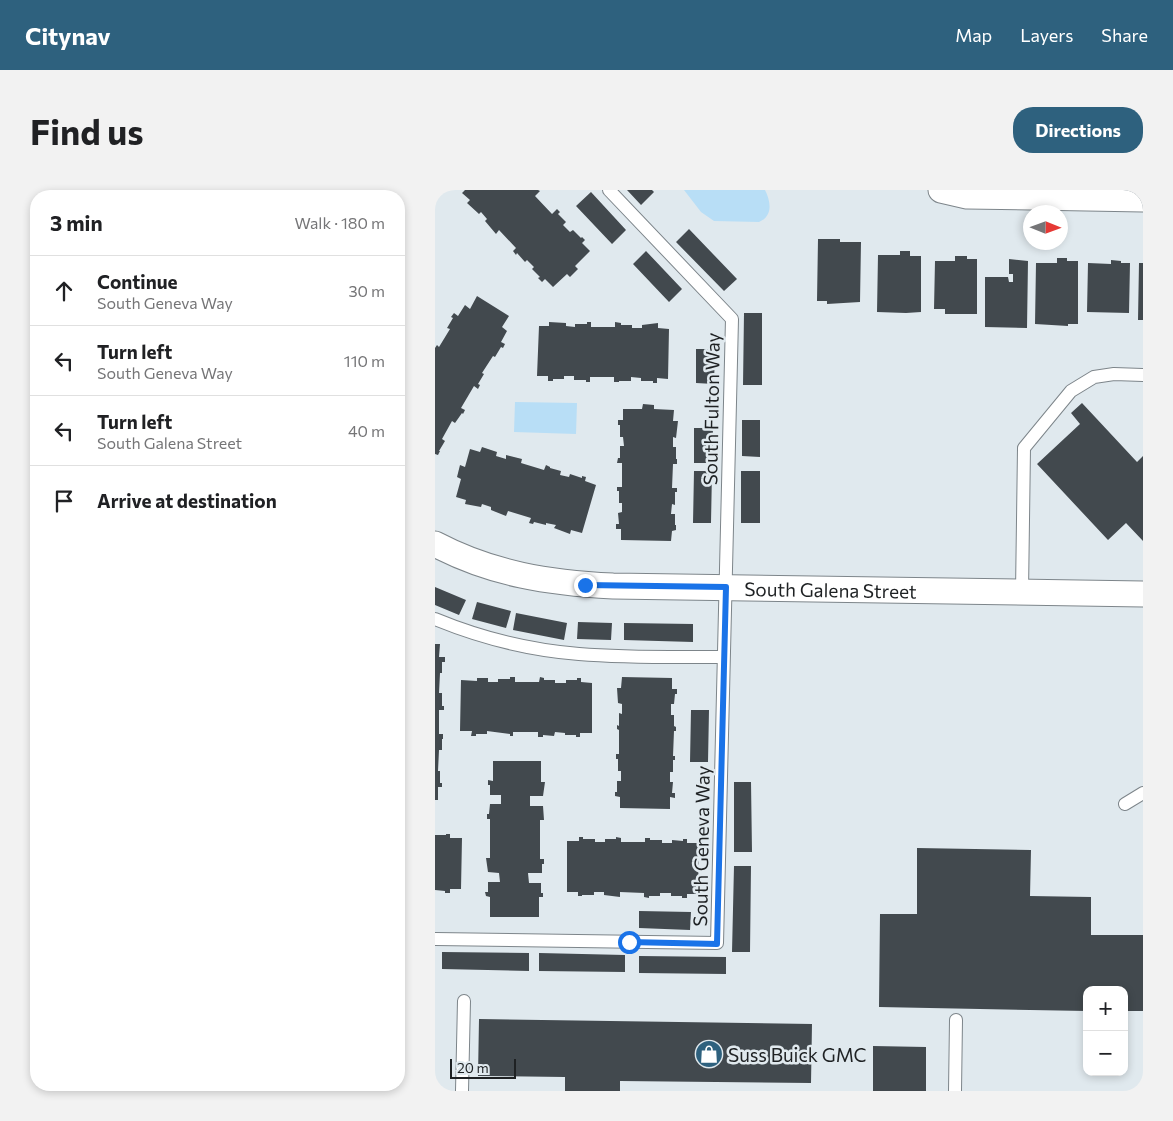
<!DOCTYPE html>
<html lang="en">
<head>
<meta charset="utf-8">
<style>
  :root { --surface:#fff; --page:#f2f2f2; --text:#202124; --muted:#757577; --line:#e0e0e0; --accent:#2e617e }
  body { margin:0; font-family:Commissioner,sans-serif; background:var(--page); color:var(--text) }
  .controls { position:absolute; right:15px; bottom:15px; display:grid; overflow:hidden; border-radius:10px; box-shadow:0 2px 8px #0003 }
  .controls button { width:45px; height:45px; display:grid; place-items:center; padding:0; border:0; border-bottom:1px solid var(--line); background:var(--surface); color:var(--text); font:25px sans-serif }
  .compass { position:absolute; left:588px; top:15px; width:45px; height:45px; border-radius:50%; background:var(--surface); box-shadow:0 2px 8px #0003; rotate:91deg }
  .scale { position:absolute; left:15px; bottom:12px; width:66px; box-sizing:border-box; padding-left:5px; border:2px solid #1e2123; border-top:0; font-size:14px; line-height:18px; white-space:nowrap; color:#1e2123; -webkit-text-stroke:4px #e0e9ee; paint-order:stroke }
  .stop { position:absolute; width:15px; height:15px; margin:-11px; border:4px solid #1a73e8; border-radius:50%; background:#fff }
  .stop.end { background:#1a73e8; border-color:#fff; box-shadow:0 1px 5px #0008 }
  .list { margin:0; padding:0; list-style:none }
  h2 { display:flex; justify-content:space-between; align-items:center; height:65px; margin:0; padding:0 20px; font-size:21px }
  h2 small { font-size:16px; font-weight:400; color:var(--muted) }
  .list li { display:grid; grid-template-columns:32px 1fr auto; gap:15px; align-items:center; box-sizing:border-box; height:70px; padding:0 20px; border-top:1px solid var(--line) }
  .list b { display:block; font-size:19px; white-space:nowrap }
  .list p { margin:0; font-size:16px; white-space:nowrap; color:var(--muted) }
  .list em { font-size:16px; font-style:normal; color:var(--muted) }
  .icon { flex:none; width:28px; height:28px; fill:none; stroke:currentColor; stroke-width:2; stroke-linecap:round; stroke-linejoin:round }
  .map { position:relative; flex:none; width:708px; height:901px; overflow:hidden; border-radius:20px }
  header { display:flex; align-items:center; gap:30px; box-sizing:border-box; height:70px; padding:0 25px; background:var(--accent); color:#fff }
  header strong { font-size:24px }
  nav { display:flex; gap:28px; margin-inline-start:auto; font-size:18px }
  .intro { display:flex; align-items:center; justify-content:space-between; box-sizing:border-box; height:120px; padding:0 30px }
  h1 { margin:0; font-size:35px }
  .button { padding:12px 22px; border-radius:20px; background:var(--accent); color:#fff; font-size:18px; font-weight:700 }
  main { display:flex; gap:30px; padding:0 30px }
  aside { flex:1; background:var(--surface); border-radius:20px; box-shadow:0 2px 8px #0003 }
  .map>svg:first-child { display:block }
  .green { fill:#b8def6 }
  .building { fill:#42494e }
  .lines { fill:none; stroke-linecap:round; stroke-linejoin:round }
  .service-casing { stroke:#7d858a; stroke-width:14 }
  .minor-casing { stroke:#7d858a; stroke-width:27 }
  .service { stroke:#fff; stroke-width:12 }
  .minor { stroke:#fff; stroke-width:25 }
  .route { stroke:#1a73e8; stroke-width:6 }
  .labels { text-anchor:middle; dominant-baseline:central; stroke-width:5; stroke-linejoin:round; paint-order:stroke }
  .street-label { font-size:19px; fill:#1e2123; stroke:#e0e9ee }
  .poi-label { font-size:19px; fill:#1e2123; stroke:#e0e9ee; text-anchor:start }
</style>
</head>
<body>
<header>
<strong>Citynav</strong>
<nav><a>Map</a><a>Layers</a><a>Share</a></nav>
</header>
<div class="intro"><h1>Find us</h1><a class="button">Directions</a></div>
<main>
<aside>
<h2>3 min<small>Walk · 180 m</small></h2>
<ul class="list">
<li><svg class="icon" aria-label="ahead" viewBox="0 0 24 24"><path d="M12 20V5M6 11l6-6 6 6"/></svg><div><b>Continue</b><p>South Geneva Way</p></div><em>30 m</em></li>
<li><svg class="icon" aria-label="left" viewBox="0 0 24 24"><path d="M17 20v-9H6M10 6l-5 5 5 5"/></svg><div><b>Turn left</b><p>South Geneva Way</p></div><em>110 m</em></li>
<li><svg class="icon" aria-label="left" viewBox="0 0 24 24"><path d="M17 20v-9H6M10 6l-5 5 5 5"/></svg><div><b>Turn left</b><p>South Galena Street</p></div><em>40 m</em></li>
<li><svg class="icon" aria-label="arrive" viewBox="0 0 24 24"><path d="M6 21V4h12l-3 4 3 4H6"/></svg><div><b>Arrive at destination</b></div></li>
</ul>
</aside>
<div class="map">
<svg width="708" height="901" viewBox="0 0 708 901">
  <rect width="100%" height="100%" fill="#e0e9ee"/>
  <!-- green -->
  <path class="green" d="M 249,0 L 330,0 C 336,12 338,26 324,32 L 279,31 L 266,22 Z
    M 80,212 L 142,213 L 141,244 L 79,242 Z"/>
  <!-- building -->
  <path class="building" d="M 30,0 L 103,0 L 105,1 L 100,6 L 117,24 L 122,19 L 125,22 L 123,24 L 131,32 L 128,35 L 135,42 L 138,40 L 146,48 L 147,47 L 150,50 L 147,53 L 155,61 L 140,76 L 143,79 L 135,87 L 132,84 L 118,97 L 110,89 L 107,92 L 103,88 L 105,87 L 97,79 L 99,77 L 92,70 L 90,72 L 82,63 L 81,65 L 78,61 L 81,58 L 64,40 L 61,44 L 50,31 L 52,29 L 46,22 L 44,24 L 32,13 L 35,10 L 27,3 Z
    M 192,0 L 217,0 L 219,2 L 206,15 Z
    M 156,2 L 191,40 L 177,54 L 141,16 Z
    M 254,39 L 302,89 L 289,101 L 241,52 Z
    M 383,49 L 405,49 L 405,52 L 426,52 L 425,112 L 392,114 L 392,111 L 382,111 Z
    M 211,61 L 247,99 L 234,112 L 198,74 Z
    M 465,61 L 475,61 L 475,66 L 486,66 L 486,122 L 471,123 L 442,122 L 443,65 L 465,65 Z
    M 520,66 L 532,66 L 532,69 L 542,69 L 542,124 L 510,124 L 510,119 L 499,119 L 500,71 L 520,71 Z
    M 622,68 L 632,68 L 632,71 L 643,71 L 643,134 L 633,134 L 633,136 L 600,134 L 601,73 L 622,73 Z
    M 574,69 L 593,71 L 592,138 L 550,137 L 550,87 L 573,87 L 574,92 L 578,92 L 578,84 L 574,84 Z
    M 676,70 L 686,71 L 686,73 L 695,73 L 694,123 L 652,122 L 653,73 L 676,74 Z
    M 704,73 L 708,73 L 708,130 L 703,130 Z
    M 42,106 L 74,126 L 67,137 L 72,141 L 66,152 L 70,154 L 68,158 L 66,157 L 60,167 L 58,166 L 47,183 L 49,184 L 43,194 L 45,195 L 43,199 L 39,196 L 26,218 L 30,220 L 28,224 L 27,223 L 20,233 L 17,231 L 7,249 L 10,251 L 4,261 L 5,261 L 3,265 L 0,264 L 0,158 L 2,155 L 4,157 L 15,139 L 12,138 L 18,128 L 16,127 L 19,123 L 23,126 L 30,115 L 35,119 Z
    M 309,123 L 327,123 L 327,195 L 308,195 Z
    M 114,132 L 131,133 L 131,136 L 140,137 L 140,134 L 152,134 L 152,132 L 156,132 L 156,137 L 180,137 L 180,132 L 186,133 L 186,135 L 197,135 L 197,138 L 207,138 L 207,135 L 223,133 L 223,138 L 234,139 L 233,189 L 222,188 L 222,193 L 218,193 L 218,191 L 206,191 L 206,188 L 196,187 L 196,191 L 184,191 L 184,192 L 179,192 L 179,187 L 155,187 L 155,192 L 151,192 L 151,190 L 139,190 L 139,186 L 129,186 L 129,189 L 118,189 L 118,191 L 113,191 L 113,186 L 102,186 L 104,136 L 114,136 Z
    M 261,159 L 280,159 L 279,194 L 261,193 Z
    M 647,213 L 702,272 L 708,266 L 708,351 L 691,333 L 673,350 L 602,274 L 645,234 L 636,223 Z
    M 208,214 L 219,215 L 219,219 L 239,220 L 238,231 L 243,231 L 241,248 L 238,247 L 238,257 L 241,257 L 241,269 L 242,269 L 242,274 L 238,274 L 237,298 L 242,298 L 242,302 L 240,302 L 240,315 L 237,314 L 236,324 L 240,324 L 240,335 L 241,335 L 241,340 L 237,341 L 236,351 L 186,350 L 186,339 L 181,339 L 181,334 L 184,334 L 183,323 L 187,322 L 187,313 L 184,313 L 184,301 L 182,301 L 182,297 L 187,297 L 187,273 L 182,273 L 183,268 L 185,268 L 185,256 L 189,256 L 188,247 L 185,247 L 185,235 L 183,235 L 183,230 L 188,230 L 188,219 L 207,219 Z
    M 307,230 L 325,230 L 325,267 L 307,266 Z
    M 259,238 L 278,238 L 277,273 L 259,273 Z
    M 47,257 L 62,262 L 61,266 L 71,269 L 71,265 L 87,269 L 86,273 L 109,280 L 111,275 L 115,277 L 115,278 L 126,281 L 125,285 L 134,287 L 135,284 L 147,288 L 147,286 L 151,287 L 150,291 L 161,295 L 147,343 L 136,340 L 135,344 L 119,338 L 121,335 L 111,333 L 111,335 L 99,332 L 98,334 L 94,333 L 96,328 L 73,321 L 71,326 L 56,320 L 56,317 L 47,314 L 46,317 L 30,314 L 31,310 L 21,307 L 26,289 L 22,287 L 25,275 L 30,277 L 35,259 L 45,262 Z
    M 259,281 L 277,281 L 276,333 L 258,333 Z
    M 306,281 L 325,281 L 325,333 L 306,333 Z
    M 0,397 L 31,410 L 24,425 L 0,415 Z
    M 42,412 L 76,421 L 71,438 L 37,429 Z
    M 81,423 L 132,433 L 129,450 L 78,440 Z
    M 143,432 L 177,433 L 176,450 L 142,449 Z
    M 189,433 L 258,434 L 258,452 L 189,450 Z
    M 0,454 L 5,454 L 4,467 L 10,467 L 10,472 L 7,472 L 7,483 L 5,483 L 4,503 L 7,503 L 7,516 L 9,516 L 9,520 L 4,520 L 4,544 L 8,544 L 8,549 L 7,549 L 7,560 L 4,560 L 3,581 L 5,581 L 5,593 L 7,593 L 7,597 L 3,597 L 3,610 L 0,610 Z
    M 75,487 L 80,487 L 80,492 L 104,492 L 105,487 L 109,488 L 109,490 L 120,490 L 120,493 L 131,493 L 131,490 L 142,490 L 142,488 L 146,488 L 146,492 L 157,493 L 157,543 L 145,543 L 145,547 L 141,547 L 141,545 L 130,545 L 130,543 L 120,542 L 119,546 L 108,545 L 108,547 L 103,547 L 103,542 L 78,542 L 78,546 L 75,546 L 75,544 L 52,541 L 52,544 L 41,544 L 41,546 L 36,546 L 37,541 L 25,541 L 26,490 L 42,491 L 42,488 L 53,488 L 53,492 L 63,492 L 63,489 L 75,489 Z
    M 187,487 L 237,488 L 237,499 L 242,499 L 242,504 L 240,504 L 239,514 L 236,514 L 236,525 L 239,525 L 239,536 L 241,537 L 241,541 L 239,541 L 238,566 L 240,566 L 240,570 L 238,570 L 238,582 L 235,582 L 235,592 L 238,592 L 237,603 L 240,603 L 240,608 L 235,607 L 235,619 L 185,618 L 185,607 L 180,606 L 180,602 L 182,602 L 182,591 L 186,591 L 186,581 L 183,581 L 183,569 L 181,569 L 181,564 L 184,564 L 184,540 L 182,539 L 182,535 L 184,536 L 184,523 L 187,524 L 187,514 L 183,513 L 182,498 L 186,498 Z
    M 256,520 L 274,520 L 273,572 L 255,572 Z
    M 58,571 L 106,571 L 106,592 L 110,592 L 108,606 L 95,606 L 95,616 L 108,616 L 109,630 L 105,630 L 105,669 L 109,669 L 109,674 L 107,674 L 107,683 L 93,683 L 94,693 L 106,693 L 106,703 L 108,703 L 108,707 L 104,707 L 104,727 L 55,727 L 55,707 L 51,706 L 50,702 L 53,702 L 53,692 L 65,692 L 64,683 L 53,682 L 51,668 L 55,668 L 55,629 L 52,629 L 52,624 L 54,624 L 55,614 L 66,614 L 66,605 L 55,605 L 55,595 L 53,595 L 53,590 L 58,591 Z
    M 299,592 L 316,592 L 317,662 L 299,662 Z
    M 11,644 L 15,644 L 15,648 L 27,648 L 26,699 L 15,699 L 15,703 L 10,703 L 10,701 L 0,700 L 0,645 L 11,645 Z
    M 144,647 L 148,647 L 148,649 L 160,649 L 160,652 L 170,652 L 170,649 L 181,649 L 181,647 L 186,648 L 186,652 L 210,652 L 210,648 L 215,648 L 215,650 L 227,650 L 227,653 L 237,653 L 237,650 L 248,651 L 248,649 L 252,649 L 252,653 L 264,653 L 263,704 L 252,704 L 252,708 L 247,708 L 247,706 L 236,706 L 236,703 L 225,703 L 225,706 L 214,706 L 214,708 L 209,707 L 209,703 L 185,702 L 185,707 L 169,705 L 169,702 L 159,702 L 159,705 L 147,705 L 147,706 L 143,706 L 143,702 L 132,702 L 132,651 L 144,651 Z
    M 482,658 L 596,660 L 595,706 L 656,707 L 656,745 L 708,745 L 708,821 L 689,821 L 689,800 L 652,800 L 652,821 L 444,817 L 445,724 L 482,724 Z
    M 299,676 L 316,676 L 315,762 L 297,762 Z
    M 204,721 L 256,722 L 255,740 L 204,738 Z
    M 7,762 L 94,763 L 94,781 L 7,779 Z
    M 104,763 L 190,765 L 190,782 L 104,781 Z
    M 204,766 L 291,767 L 291,784 L 204,783 Z
    M 44,829 L 377,834 L 376,893 L 185,891 L 185,901 L 130,901 L 130,887 L 43,886 Z
    M 438,856 L 491,857 L 491,901 L 438,901 Z"/>
  <g class="lines">
    <!-- service casing -->
    <g class="service-casing">
      <path id="service" d="M 587,402 L 589,258 L 636,201 L 659,187 L 679,184 L 708,185
        M 0,429 C 46,448 94,460 144,464 C 192,468 240,467 288,467
        M 690,614 L 708,603
        M 0,749 L 282,753 L 297,129 L 174,0
        M 27,901 L 29,811
        M 520,901 L 521,830"/>
    </g>
    <!-- minor casing -->
    <g class="minor-casing">
      <g id="minor">
        <path d="M 506,0 L 532,6 L 708,9"/>
        <path id="s1" d="M 0,354 C 57,384 114,393 178,396 L 708,404"/>
      </g>
    </g>
    <!-- service -->
    <use href="#service" class="service"/>
    <!-- minor -->
    <use href="#minor" class="minor"/>
  </g>
  <g class="lines">
    <!-- route -->
    <path class="route" d="M 150,395 L 291,397 L 282,754 L 194,752"/>
  </g>
  <!-- icons -->
  <defs>
    <g id="shop-disc" transform="scale(1.4375)"><circle r="9.5" fill="#2e617e" stroke="#e0e9ee"/><path d="M-5-2.5h2.3a2.7 3.5 0 0 1 5.4 0H5L5.5 6h-11ZM-1.5-2.5h3a1.5 2.3 0 0 0-3 0Z" fill="#fff"/></g>
  </defs>
  <g fill-rule="evenodd">
    <use href="#shop-disc" x="274" y="864"/>
  </g>
  <g class="labels">
    <!-- street labels -->
    <g class="street-label">
      <text transform="translate(276 219) rotate(-89)">South Fulton Way</text>
      <text stroke="none"><textPath href="#s1" startOffset="402">South Galena Street</textPath></text>
      <text transform="translate(266 656) rotate(-89)">South Geneva Way</text>
    </g>
    <!-- poi labels -->
    <g class="poi-label">
      <text x="293" y="864">Suss Buick GMC</text>
    </g>
  </g>
</svg>
<div class="controls">
<button>+</button>
<button>−</button>
</div>
<svg class="compass" viewBox="-18 -18 36 36"><path d="M0-13l5 13h-10z" fill="#e53935"/><path d="M0 13l5-13h-10z" fill="#757577"/></svg>
<div class="scale">20 m</div>
<div class="stop" style="left:194px;top:752px"></div>
<div class="stop end" style="left:150px;top:395px"></div>
</div>
</main>
</body>
</html>
